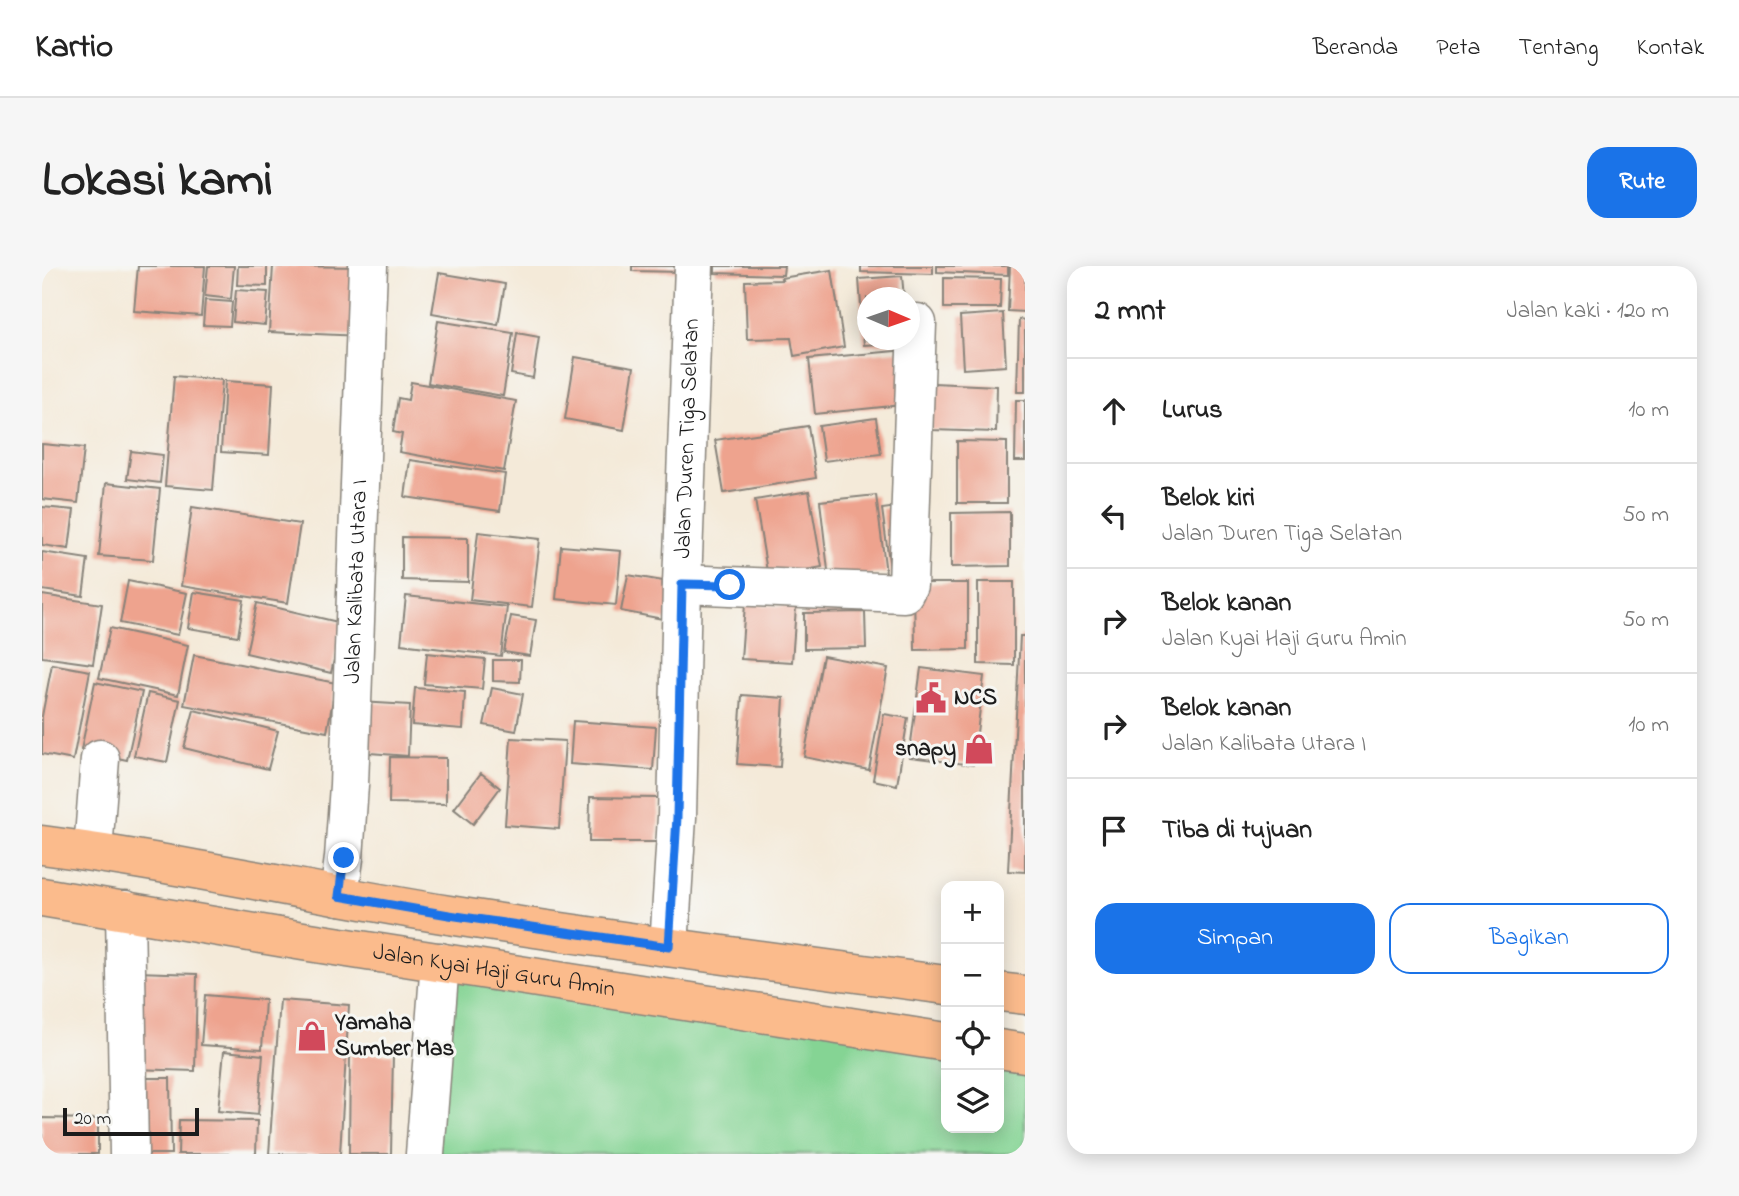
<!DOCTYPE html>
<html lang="id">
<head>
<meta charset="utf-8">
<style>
  :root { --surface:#fff; --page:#f6f6f6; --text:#222; --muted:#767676; --line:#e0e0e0; --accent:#1a73e8 }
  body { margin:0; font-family:"Indie Flower",sans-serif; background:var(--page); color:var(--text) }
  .controls { position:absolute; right:21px; bottom:21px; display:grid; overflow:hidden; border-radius:14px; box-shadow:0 4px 18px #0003 }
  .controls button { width:63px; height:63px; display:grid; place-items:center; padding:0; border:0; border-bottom:2px solid var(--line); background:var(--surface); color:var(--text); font:35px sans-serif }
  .compass { position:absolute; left:815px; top:21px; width:63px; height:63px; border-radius:50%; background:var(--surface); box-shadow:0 4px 18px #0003; rotate:92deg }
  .scale { position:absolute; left:21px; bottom:18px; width:136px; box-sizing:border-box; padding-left:7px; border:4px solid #1c1c1c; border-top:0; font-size:19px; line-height:24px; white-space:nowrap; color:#1c1c1c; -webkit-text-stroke:5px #f6f6f2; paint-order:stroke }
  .stop { position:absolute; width:21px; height:21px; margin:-16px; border:5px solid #1a73e8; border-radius:50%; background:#fff }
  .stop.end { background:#1a73e8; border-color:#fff; box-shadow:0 2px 7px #0008 }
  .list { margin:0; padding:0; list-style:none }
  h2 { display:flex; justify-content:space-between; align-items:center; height:91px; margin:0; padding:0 28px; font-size:30px }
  h2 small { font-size:23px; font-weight:400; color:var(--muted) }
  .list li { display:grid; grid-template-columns:46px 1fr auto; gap:21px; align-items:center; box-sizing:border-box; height:105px; padding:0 28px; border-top:2px solid var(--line) }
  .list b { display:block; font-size:26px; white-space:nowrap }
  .list p { margin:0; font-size:23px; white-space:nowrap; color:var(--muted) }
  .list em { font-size:23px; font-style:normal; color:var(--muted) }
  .actions { display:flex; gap:14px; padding:21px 28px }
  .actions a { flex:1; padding:16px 0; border:2px solid var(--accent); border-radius:21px; text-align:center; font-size:24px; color:var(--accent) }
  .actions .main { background:var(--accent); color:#fff }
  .icon { flex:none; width:38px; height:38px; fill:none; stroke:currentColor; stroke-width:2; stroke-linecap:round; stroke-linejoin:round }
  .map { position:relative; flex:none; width:983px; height:888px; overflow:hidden; border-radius:21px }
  header { display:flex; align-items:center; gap:42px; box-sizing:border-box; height:98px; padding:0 35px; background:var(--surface); border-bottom:2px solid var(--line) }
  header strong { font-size:33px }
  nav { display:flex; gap:38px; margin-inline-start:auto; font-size:24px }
  .intro { display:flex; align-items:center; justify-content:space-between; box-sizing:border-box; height:168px; padding:0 42px }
  h1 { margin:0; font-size:49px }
  .button { padding:18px 32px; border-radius:21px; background:var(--accent); color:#fff; font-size:24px; font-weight:700 }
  main { display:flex; gap:42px; padding:0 42px }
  aside { flex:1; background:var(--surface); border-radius:21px; box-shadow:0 4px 18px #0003 }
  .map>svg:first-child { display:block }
  .green { fill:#85d494; stroke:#507858; stroke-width:2 }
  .building { fill:#eea38e }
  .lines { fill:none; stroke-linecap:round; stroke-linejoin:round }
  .minor-casing { stroke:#88837a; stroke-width:41 }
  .major-casing { stroke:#88837a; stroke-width:41 }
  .minor { stroke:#fff; stroke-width:38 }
  .major { stroke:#fbbb8c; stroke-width:38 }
  .route { stroke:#1a73e8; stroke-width:9 }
  .labels { text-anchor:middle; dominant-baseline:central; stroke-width:6; stroke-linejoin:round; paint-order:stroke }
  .street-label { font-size:23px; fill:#1c1c1c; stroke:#f6f6f2 }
  .poi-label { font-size:23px; font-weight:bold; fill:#1c1c1c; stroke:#f6f6f2; text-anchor:start }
</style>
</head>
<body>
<header>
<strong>Kartio</strong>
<nav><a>Beranda</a><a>Peta</a><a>Tentang</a><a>Kontak</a></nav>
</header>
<div class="intro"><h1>Lokasi kami</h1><a class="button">Rute</a></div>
<main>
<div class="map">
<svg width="983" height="888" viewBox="0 0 983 888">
  <rect width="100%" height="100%" fill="#f6f6f2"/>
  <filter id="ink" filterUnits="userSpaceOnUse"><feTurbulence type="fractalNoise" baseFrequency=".0143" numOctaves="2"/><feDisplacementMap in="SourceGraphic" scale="14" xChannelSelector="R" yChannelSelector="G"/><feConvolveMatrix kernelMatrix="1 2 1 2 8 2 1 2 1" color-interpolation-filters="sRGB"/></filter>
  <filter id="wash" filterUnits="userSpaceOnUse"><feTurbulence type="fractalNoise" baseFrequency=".00686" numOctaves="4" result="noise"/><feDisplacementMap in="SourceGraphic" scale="28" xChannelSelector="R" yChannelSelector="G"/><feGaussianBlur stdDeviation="1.57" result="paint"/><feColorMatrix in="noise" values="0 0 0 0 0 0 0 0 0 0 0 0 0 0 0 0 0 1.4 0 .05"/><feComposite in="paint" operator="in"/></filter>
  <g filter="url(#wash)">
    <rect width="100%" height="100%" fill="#f4ead9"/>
    <!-- green -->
    <path class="green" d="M 398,696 L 904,774 L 904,862 L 957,862 L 957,782 L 983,786 L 983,888 L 383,888 Z"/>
    <g id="blocks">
      <!-- building -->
      <path class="building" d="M 96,0 L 163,0 L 159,50 L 92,45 Z
        M 166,0 L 192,0 L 189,33 L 163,30 Z
        M 196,0 L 225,0 L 225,20 L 195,19 Z
        M 231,0 L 324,1 L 320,70 L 227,66 Z
        M 590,0 L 642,0 L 642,6 L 590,5 Z
        M 673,0 L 742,0 L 741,9 L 673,7 Z
        M 819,0 L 891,0 L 891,8 L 819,6 Z
        M 895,0 L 966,0 L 966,9 L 895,6 Z
        M 968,0 L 983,0 L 983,46 L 966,45 Z
        M 790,4 L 802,81 L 752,90 L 749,72 L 705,73 L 703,15 L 740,14 L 739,12 Z
        M 397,7 L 463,18 L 456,59 L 390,47 Z
        M 860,10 L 862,32 L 825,32 L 825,74 L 870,74 L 870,76 L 822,79 L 817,13 Z
        M 902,12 L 959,13 L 958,42 L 902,42 Z
        M 194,24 L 226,26 L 223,59 L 191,56 Z
        M 163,34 L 190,36 L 188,60 L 161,59 Z
        M 961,47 L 964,100 L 921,103 L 918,50 Z
        M 977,53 L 983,54 L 983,126 L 975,126 Z
        M 396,55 L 471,67 L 461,130 L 386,117 Z
        M 475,67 L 497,71 L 491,112 L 469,108 Z
        M 864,84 L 869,138 L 773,148 L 767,93 Z
        M 533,91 L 592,101 L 582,164 L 523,153 Z
        M 132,110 L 180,114 L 171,224 L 123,220 Z
        M 183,115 L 231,118 L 227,189 L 179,186 Z
        M 369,116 L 474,135 L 462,205 L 357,186 L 360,168 L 351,166 L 356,132 L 366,134 Z
        M 891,117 L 955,120 L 954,166 L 889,164 Z
        M 974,134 L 983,134 L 983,195 L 973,195 Z
        M 834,152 L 839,188 L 782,195 L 777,160 Z
        M 766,160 L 774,212 L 682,227 L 673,174 Z
        M 915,175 L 965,176 L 965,237 L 915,237 Z
        M 0,178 L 42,182 L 36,237 L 0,233 Z
        M 89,185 L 121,189 L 118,217 L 85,213 Z
        M 368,194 L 463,208 L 458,245 L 363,231 Z
        M 64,217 L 118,223 L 111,294 L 57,290 Z
        M 767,225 L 780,301 L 726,311 L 713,234 Z
        M 834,229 L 844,307 L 787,313 L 778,235 Z
        M 863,240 L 849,310 L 840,243 Z
        M 0,241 L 32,244 L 27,283 L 0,279 Z
        M 150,241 L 258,258 L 246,337 L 139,320 Z
        M 968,246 L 968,300 L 909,301 L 909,247 Z
        M 436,266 L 498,273 L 490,341 L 428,334 Z
        M 360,271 L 426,272 L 426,316 L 360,314 Z
        M 519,280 L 579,285 L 574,339 L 514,333 Z
        M 0,286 L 46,293 L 41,330 L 0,324 Z
        M 586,309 L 633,317 L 626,354 L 579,345 Z
        M 86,315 L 145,327 L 136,369 L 78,357 Z
        M 936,316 L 972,316 L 972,399 L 936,398 Z
        M 872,317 L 926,317 L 926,383 L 873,384 Z
        M 152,326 L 202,334 L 196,370 L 146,362 Z
        M 0,329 L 60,338 L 51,398 L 0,391 Z
        M 364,330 L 465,341 L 459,390 L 359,378 Z
        M 215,337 L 300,357 L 289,407 L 204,387 Z
        M 703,338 L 754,341 L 750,396 L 699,393 Z
        M 823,346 L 824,382 L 762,383 L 762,347 Z
        M 469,350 L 494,354 L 488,390 L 462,386 Z
        M 68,362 L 146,379 L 136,429 L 57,412 Z
        M 978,370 L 983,370 L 983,606 L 966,605 Z
        M 385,387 L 443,393 L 440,423 L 382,418 Z
        M 152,389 L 294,417 L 285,466 L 142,439 Z
        M 781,390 L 846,402 L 827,504 L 762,491 Z
        M 451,394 L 479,394 L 478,416 L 451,415 Z
        M 10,398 L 48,405 L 31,494 L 0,488 L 0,450 Z
        M 879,402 L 942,410 L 931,499 L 867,491 Z
        M 53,416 L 100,426 L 85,494 L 39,484 Z
        M 373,422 L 423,426 L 421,463 L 370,459 Z
        M 450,422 L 481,428 L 474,465 L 442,459 Z
        M 106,427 L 138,434 L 125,496 L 92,490 Z
        M 700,429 L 742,432 L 738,501 L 695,498 Z
        M 318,436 L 368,439 L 366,490 L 315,486 Z
        M 152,444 L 236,465 L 226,503 L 142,482 Z
        M 842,448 L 866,452 L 855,519 L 831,514 Z
        M 531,455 L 614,461 L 611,504 L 528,498 Z
        M 469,472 L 523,475 L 517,563 L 463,559 Z
        M 348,491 L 404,492 L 404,538 L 347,537 Z
        M 439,507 L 458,522 L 431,558 L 412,543 Z
        M 548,531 L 617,532 L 616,576 L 547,576 Z
        M 94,706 L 155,708 L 153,805 L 92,803 Z
        M 163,729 L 223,734 L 220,783 L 159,779 Z
        M 238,734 L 307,739 L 298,888 L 227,888 Z
        M 182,785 L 221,789 L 216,849 L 176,845 Z
        M 308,788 L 351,788 L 349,888 L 307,888 Z
        M 92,812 L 128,812 L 129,888 L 93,888 Z
        M 0,852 L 56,853 L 56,888 L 0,888 Z
        M 137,854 L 215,855 L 214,888 L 136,888 Z"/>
    </g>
  </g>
  <g filter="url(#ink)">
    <use href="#blocks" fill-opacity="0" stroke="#88837a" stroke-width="2"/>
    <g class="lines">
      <!-- minor casing -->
      <g class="minor-casing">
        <g id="minor">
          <path d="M 640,318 L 862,327 L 866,319 L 875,57"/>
          <path d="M 51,585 L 58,493"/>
          <path id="s1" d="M 297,630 L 302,592 L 307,519 L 326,0"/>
          <path d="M 83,644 L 87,888"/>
          <path id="s2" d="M 627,681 L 635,551 L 640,318 L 652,0"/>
          <path d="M 383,888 L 398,696"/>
        </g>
      </g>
      <!-- major casing -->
      <g class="major-casing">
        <g id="major">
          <path d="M 0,579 C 137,597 271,627 407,649 C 572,675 738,697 904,719"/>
          <path id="s3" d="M 0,631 L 261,675 L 904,776"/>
          <path d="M 957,726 L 983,729"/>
          <path d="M 957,783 L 983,787"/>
        </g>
      </g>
      <!-- minor -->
      <use href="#minor" class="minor"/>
      <!-- major -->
      <use href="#major" class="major"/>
    </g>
  </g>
  <g class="lines" filter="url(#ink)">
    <!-- route -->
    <path class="route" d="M 302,592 L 297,630 L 407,649 L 627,681 L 635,551 L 640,318 L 688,319"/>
  </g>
  <!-- icons -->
  <defs>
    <g id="civic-bare" transform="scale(2.415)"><path d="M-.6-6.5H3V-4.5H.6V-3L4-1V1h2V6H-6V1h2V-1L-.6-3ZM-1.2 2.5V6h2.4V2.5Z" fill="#d1495b" stroke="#f6f6f2" stroke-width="2.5" paint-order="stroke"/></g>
    <g id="shop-bare" transform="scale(2.415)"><path d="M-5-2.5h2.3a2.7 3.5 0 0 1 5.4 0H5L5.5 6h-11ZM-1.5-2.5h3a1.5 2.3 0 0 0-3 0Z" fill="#d1495b" stroke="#f6f6f2" stroke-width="2.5" paint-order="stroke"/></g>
  </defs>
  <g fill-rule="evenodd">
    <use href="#civic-bare" x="889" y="432"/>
    <use href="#shop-bare" x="937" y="483"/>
    <use href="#shop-bare" x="270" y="770"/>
  </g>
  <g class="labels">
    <!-- street labels -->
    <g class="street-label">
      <text stroke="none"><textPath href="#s2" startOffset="509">Jalan Duren Tiga Selatan</textPath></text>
      <text stroke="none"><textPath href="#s1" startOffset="315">Jalan Kalibata Utara I</textPath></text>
      <text stroke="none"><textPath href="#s3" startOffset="458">Jalan Kyai Haji Guru Amin</textPath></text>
    </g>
    <!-- poi labels -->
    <g class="poi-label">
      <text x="912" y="432">NCS</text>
      <text x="914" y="483" text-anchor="end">snapy</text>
      <text x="293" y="757">Yamaha<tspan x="293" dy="26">Sumber Mas</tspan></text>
    </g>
  </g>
</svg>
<div class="controls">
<button>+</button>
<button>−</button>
<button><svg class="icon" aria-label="locate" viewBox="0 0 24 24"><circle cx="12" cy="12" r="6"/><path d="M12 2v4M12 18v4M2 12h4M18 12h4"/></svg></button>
<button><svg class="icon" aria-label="layers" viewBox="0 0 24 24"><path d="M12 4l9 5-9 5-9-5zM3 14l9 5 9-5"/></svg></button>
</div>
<svg class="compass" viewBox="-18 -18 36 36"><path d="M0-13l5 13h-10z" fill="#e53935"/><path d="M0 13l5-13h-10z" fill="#767676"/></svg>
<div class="scale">20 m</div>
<div class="stop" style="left:688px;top:319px"></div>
<div class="stop end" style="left:302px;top:592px"></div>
</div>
<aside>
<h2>2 mnt<small>Jalan kaki · 120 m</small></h2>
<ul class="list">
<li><svg class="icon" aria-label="ahead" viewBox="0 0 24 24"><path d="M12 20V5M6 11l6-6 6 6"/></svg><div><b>Lurus</b></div><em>10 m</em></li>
<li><svg class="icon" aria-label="left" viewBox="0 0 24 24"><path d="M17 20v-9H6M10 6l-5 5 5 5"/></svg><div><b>Belok kiri</b><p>Jalan Duren Tiga Selatan</p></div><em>50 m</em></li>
<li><svg class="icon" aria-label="right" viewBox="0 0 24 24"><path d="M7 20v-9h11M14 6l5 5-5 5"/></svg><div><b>Belok kanan</b><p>Jalan Kyai Haji Guru Amin</p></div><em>50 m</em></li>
<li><svg class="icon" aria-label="right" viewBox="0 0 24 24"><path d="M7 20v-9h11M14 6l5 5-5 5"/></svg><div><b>Belok kanan</b><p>Jalan Kalibata Utara I</p></div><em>10 m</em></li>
<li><svg class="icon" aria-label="arrive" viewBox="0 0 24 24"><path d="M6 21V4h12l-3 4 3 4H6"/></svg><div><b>Tiba di tujuan</b></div></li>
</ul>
<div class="actions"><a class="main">Simpan</a><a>Bagikan</a></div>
</aside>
</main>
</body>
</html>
